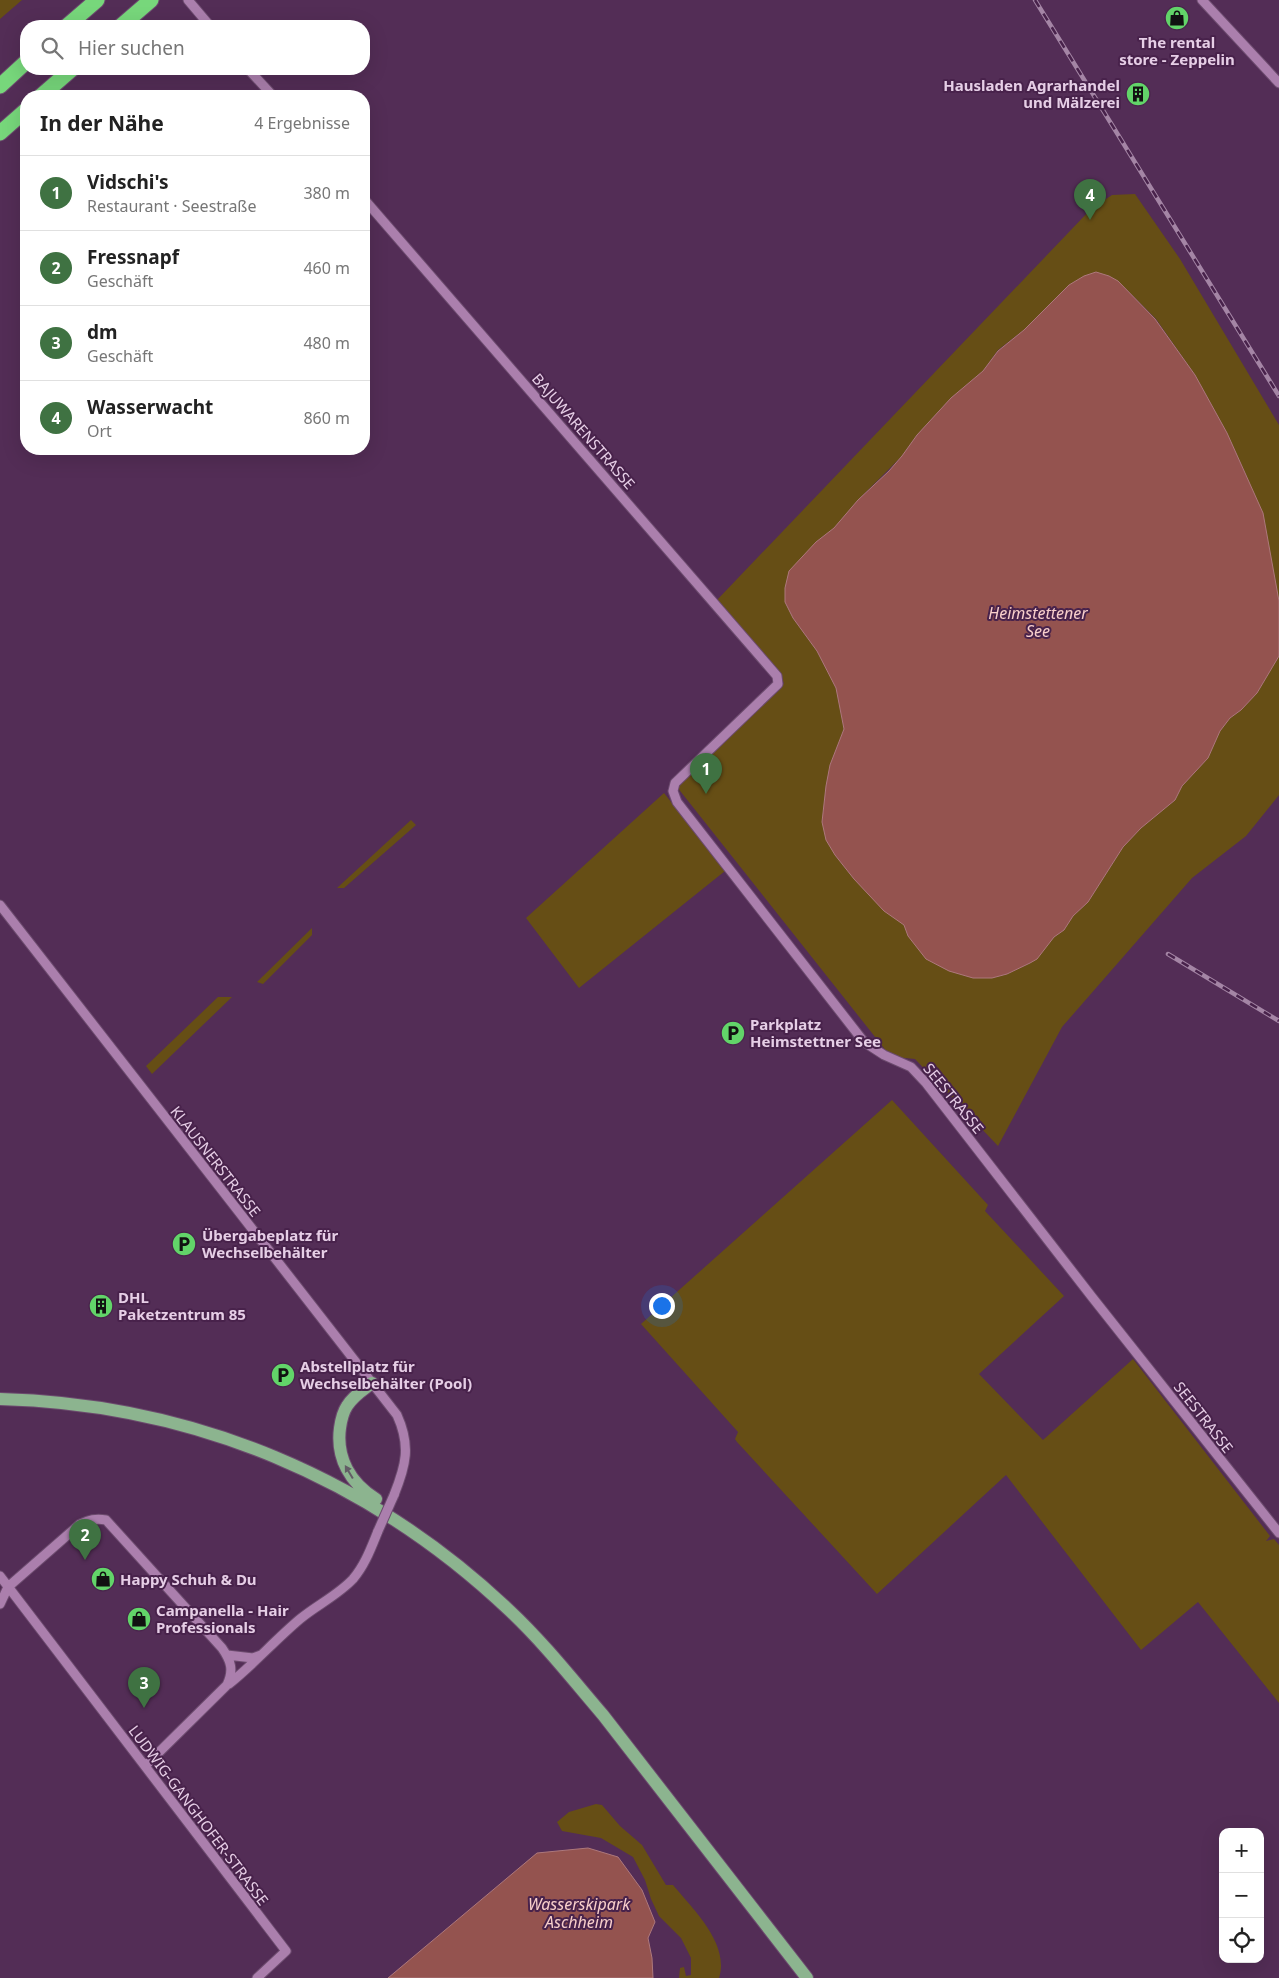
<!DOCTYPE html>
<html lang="de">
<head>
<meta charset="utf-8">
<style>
  :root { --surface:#fff; --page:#f2f2f2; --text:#222; --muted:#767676; --line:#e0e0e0; --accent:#3f7242 }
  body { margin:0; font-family:"Noto Sans",sans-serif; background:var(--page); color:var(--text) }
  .controls { position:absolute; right:15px; bottom:15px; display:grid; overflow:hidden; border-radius:10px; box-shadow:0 5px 20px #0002 }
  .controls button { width:45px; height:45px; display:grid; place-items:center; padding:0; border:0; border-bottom:1px solid var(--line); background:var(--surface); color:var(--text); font:25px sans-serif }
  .you { position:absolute; left:661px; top:1305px; width:18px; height:18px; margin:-12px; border:4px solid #fff; border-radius:50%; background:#1a73e8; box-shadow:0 0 0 8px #1a73e833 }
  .badge { display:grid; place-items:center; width:32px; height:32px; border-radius:50%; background:var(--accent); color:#fff; font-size:16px; font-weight:700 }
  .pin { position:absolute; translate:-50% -41px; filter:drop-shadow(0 1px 2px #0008) }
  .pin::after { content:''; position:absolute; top:26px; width:18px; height:15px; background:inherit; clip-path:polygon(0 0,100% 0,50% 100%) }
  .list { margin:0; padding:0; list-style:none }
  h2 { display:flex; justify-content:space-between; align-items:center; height:65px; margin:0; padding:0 20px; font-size:21px }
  h2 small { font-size:16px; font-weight:400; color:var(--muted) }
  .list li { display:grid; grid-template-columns:32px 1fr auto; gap:15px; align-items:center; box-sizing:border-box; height:75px; padding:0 20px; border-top:1px solid var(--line) }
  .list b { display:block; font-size:19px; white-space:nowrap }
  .list p { margin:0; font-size:16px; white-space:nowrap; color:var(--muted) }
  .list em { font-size:16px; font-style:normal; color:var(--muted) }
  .icon { flex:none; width:28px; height:28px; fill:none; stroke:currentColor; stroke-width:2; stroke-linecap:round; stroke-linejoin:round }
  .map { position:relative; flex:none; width:1279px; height:1978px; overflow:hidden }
  .search { position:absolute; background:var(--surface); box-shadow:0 5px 20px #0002; left:20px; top:20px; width:350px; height:55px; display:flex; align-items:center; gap:12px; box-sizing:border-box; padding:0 18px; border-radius:20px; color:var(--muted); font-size:19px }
  .panel { position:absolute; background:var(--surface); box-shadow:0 5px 20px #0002; left:20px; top:90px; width:350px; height:365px; border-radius:20px }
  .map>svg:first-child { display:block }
  .green { fill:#664e15 }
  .water { fill:#94534f; stroke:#ad787c }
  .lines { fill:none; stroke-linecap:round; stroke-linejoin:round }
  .minor-casing { stroke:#6c4b6e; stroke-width:11 }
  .major-casing { stroke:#6c4b6e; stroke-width:14 }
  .highway-casing { stroke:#6c4b6e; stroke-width:17 }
  .minor { stroke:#ab7fad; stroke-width:9 }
  .major { stroke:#8cb48f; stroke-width:12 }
  .highway { stroke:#77d77b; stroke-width:15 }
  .rail-casing { stroke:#a485a5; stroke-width:4.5 }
  .rail { stroke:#48224b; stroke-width:2.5; stroke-dasharray:8; stroke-linecap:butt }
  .minor-bridge-casing { stroke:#6c4b6e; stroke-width:11; stroke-linecap:butt }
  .minor-bridge { stroke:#ab7fad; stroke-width:9 }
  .oneway { fill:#635c66 }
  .labels { text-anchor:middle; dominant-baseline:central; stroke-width:4; stroke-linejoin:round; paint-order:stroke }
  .poi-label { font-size:15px; font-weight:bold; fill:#e6cee6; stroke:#48224b; text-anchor:start }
  .street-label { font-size:15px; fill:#e6cee6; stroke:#48224b }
  .water-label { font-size:16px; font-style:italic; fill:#f8cfcb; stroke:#48224b }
</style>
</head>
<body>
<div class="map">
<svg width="1279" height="1978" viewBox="0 0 1279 1978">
  <rect width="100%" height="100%" fill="#532d56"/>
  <!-- green -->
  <path class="green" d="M 0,0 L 22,0 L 0,19 Z
    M 1135,194 L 1180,259 L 1279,425 L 1279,601 L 1268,547 L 1246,475 L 1227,433 L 1195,375 L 1156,319 L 1118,281 L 1069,285 L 1024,330 L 998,350 L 983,371 L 951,398 L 917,435 L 902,456 L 858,500 L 834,528 L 816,542 L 785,588 L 785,602 L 793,618 L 817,651 L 836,688 L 844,729 L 830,765 L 826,786 L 822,822 L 835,855 L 854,879 L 869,894 L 905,925 L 908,936 L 992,978 L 1007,974 L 1030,963 L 1054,937 L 1064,930 L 1073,916 L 1088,902 L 1123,847 L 1141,828 L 1175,800 L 1182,786 L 1208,758 L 1220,731 L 1230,718 L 1241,710 L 1257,693 L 1279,656 L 1279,795 L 1246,836 L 1192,878 L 1062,1027 L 998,1146 L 915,1059 L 895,1057 L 887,1052 L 677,787 L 784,683 L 717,600 L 1091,209 L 1112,195 Z
    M 664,793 L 725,871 L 579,988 L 526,918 Z
    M 411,820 L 416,825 L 344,888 L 337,888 Z
    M 312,928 L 312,935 L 263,984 L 257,982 Z
    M 218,997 L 232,997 L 152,1074 L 146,1066 Z
    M 892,1100 L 988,1205 L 985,1211 L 1064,1296 L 979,1374 L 1043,1440 L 1133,1359 L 1270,1536 L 1266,1541 L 1274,1539 L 1279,1545 L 1279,1703 L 1198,1602 L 1141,1650 L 1006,1475 L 877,1594 L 737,1442 L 735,1439 L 738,1432 L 641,1324 Z
    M 596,1804 L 602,1805 L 620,1826 L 642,1845 L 666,1885 L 673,1885 C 693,1909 730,1944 719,1978 L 679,1978 L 680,1968 L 684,1967 L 686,1976 L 691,1975 L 691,1958 L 681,1938 L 659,1916 L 651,1899 L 645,1880 L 633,1857 L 601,1838 L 562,1831 L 557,1822 L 569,1812 Z"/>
  <!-- water -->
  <path class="water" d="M 1096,272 L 1109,276 L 1118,281 L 1155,319 L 1195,375 L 1227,433 L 1263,513 L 1279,601 L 1279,656 L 1257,693 L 1241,710 L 1230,718 L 1220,731 L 1208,758 L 1182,786 L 1175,800 L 1141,828 L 1123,847 L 1088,902 L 1073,916 L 1064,930 L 1054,937 L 1037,959 L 1030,963 L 1007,974 L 992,978 L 973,978 L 949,971 L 926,959 L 908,936 L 904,925 L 884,911 L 854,879 L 835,855 L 826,840 L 822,822 L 826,786 L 830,765 L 844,729 L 836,688 L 817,651 L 793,618 L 785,602 L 785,588 L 789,571 L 816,542 L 834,528 L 858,500 L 889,471 L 902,456 L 917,435 L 951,398 L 983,371 L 998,351 L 1024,330 L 1069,285 L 1084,276 Z
    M 588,1848 L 618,1857 L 642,1890 L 655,1922 L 648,1938 L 652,1958 L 653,1978 L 388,1978 L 537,1853 Z"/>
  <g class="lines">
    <!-- minor casing -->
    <g class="minor-casing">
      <path id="minor" d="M 188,0 L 210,26
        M 1202,0 L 1279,83
        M 248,69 L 273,96
        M 364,199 L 777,676 L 778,684 L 675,783 L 673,791 L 677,802 L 864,1042 L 884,1055 L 911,1067 L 926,1083 L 1092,1297 L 1279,1533
        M 0,905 L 397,1415 C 411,1446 406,1465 394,1495
        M 0,1576 L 286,1951 L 257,1978
        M 0,1604 L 8,1587 L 80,1524 C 89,1520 96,1518 106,1520 L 222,1648 C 231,1661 234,1670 227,1685 L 145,1766
        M 227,1655 L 253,1658 L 261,1655
        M 229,1684 C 254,1664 275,1640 300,1619 C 317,1605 338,1595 353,1579 C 365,1565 371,1548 378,1531"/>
    </g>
    <!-- major casing -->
    <g class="major-casing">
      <path id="major" d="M 372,1383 C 363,1390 353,1396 347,1406 C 343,1412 341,1421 340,1428 C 336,1458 350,1483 376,1499
        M 0,1399 C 193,1404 370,1478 510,1611 C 544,1643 573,1680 603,1715 L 807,1978"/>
    </g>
    <!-- highway casing -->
    <g class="highway-casing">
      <path id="highway" d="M 67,26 L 97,0
        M 121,26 L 151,0
        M 0,86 L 26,62
        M 41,96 L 72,69
        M 0,133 L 26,110"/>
    </g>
    <!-- minor -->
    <use href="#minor" class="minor"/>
    <!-- major -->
    <use href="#major" class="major"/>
    <!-- highway -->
    <use href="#highway" class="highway"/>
    <!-- rail casing -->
    <g class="rail-casing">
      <path id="rail" d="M 1035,0 L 1279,396
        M 1168,954 L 1279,1021"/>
    </g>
    <!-- rail -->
    <use href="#rail" class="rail"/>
    <!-- minor-bridge casing -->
    <g class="minor-bridge-casing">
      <path id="minor-bridge" d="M 378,1531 L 394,1495"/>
    </g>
    <!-- minor-bridge -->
    <use href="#minor-bridge" class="minor-bridge"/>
  </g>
  <!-- one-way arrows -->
  <defs><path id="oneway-solid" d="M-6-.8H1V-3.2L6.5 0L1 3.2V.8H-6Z" transform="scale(1.25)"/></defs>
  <use class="oneway" href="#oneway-solid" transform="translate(349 1472) rotate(-121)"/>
  <!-- icons -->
  <defs>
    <g id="shop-disc" transform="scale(1.25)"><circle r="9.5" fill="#62d469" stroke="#48224b"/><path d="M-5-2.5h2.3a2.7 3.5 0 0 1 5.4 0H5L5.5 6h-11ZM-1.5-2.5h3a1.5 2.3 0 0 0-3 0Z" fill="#111"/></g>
    <g id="building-disc" transform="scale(1.25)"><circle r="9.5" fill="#62d469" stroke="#48224b"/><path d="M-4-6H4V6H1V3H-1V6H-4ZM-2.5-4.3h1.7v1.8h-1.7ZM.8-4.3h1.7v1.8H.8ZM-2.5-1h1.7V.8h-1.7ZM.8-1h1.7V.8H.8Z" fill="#111"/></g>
    <g id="parking-disc" transform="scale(1.25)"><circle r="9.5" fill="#62d469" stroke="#48224b"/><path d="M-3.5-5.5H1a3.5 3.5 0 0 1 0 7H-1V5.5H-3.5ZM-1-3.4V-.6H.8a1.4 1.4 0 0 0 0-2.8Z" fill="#111"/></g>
  </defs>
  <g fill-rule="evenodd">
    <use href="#shop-disc" x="1177" y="18"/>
    <use href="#building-disc" x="1138" y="94"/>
    <use href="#parking-disc" x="733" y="1033"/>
    <use href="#parking-disc" x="184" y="1244"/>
    <use href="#building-disc" x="101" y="1306"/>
    <use href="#parking-disc" x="283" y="1375"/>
    <use href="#shop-disc" x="103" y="1579"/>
    <use href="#shop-disc" x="139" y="1619"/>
  </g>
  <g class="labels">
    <!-- poi labels -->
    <g class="poi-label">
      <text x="1177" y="42" text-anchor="middle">The rental<tspan x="1177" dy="17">store - Zeppelin</tspan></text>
      <text x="1120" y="85" text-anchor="end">Hausladen Agrarhandel<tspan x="1120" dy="17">und Mälzerei</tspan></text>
      <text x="750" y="1024">Parkplatz<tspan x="750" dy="17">Heimstettner See</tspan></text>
      <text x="202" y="1235">Übergabeplatz für<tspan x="202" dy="17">Wechselbehälter</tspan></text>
      <text x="118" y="1297">DHL<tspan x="118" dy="17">Paketzentrum 85</tspan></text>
      <text x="300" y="1366">Abstellplatz für<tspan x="300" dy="17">Wechselbehälter (Pool)</tspan></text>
      <text x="120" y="1579">Happy Schuh &amp; Du</text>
      <text x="156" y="1610">Campanella - Hair<tspan x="156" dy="17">Professionals</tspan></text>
    </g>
    <!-- street labels -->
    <g class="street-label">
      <text transform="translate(584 431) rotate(49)">BAJUWARENSTRASSE</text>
      <text transform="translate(954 1098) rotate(51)">SEESTRASSE</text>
      <text transform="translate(216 1161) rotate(52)">KLAUSNERSTRASSE</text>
      <text transform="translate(1204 1417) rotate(52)">SEESTRASSE</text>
      <text transform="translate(199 1815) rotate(53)">LUDWIG-GANGHOFER-STRASSE</text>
    </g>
    <!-- water labels -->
    <g class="water-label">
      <text x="1038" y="613">Heimstettener<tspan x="1038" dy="18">See</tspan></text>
      <text x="579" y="1904">Wasserskipark<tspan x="579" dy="18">Aschheim</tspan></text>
    </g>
  </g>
</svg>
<div class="controls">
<button>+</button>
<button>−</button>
<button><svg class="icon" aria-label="locate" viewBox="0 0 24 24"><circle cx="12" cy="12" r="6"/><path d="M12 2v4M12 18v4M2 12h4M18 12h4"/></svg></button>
</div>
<div class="you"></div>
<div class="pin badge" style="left:706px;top:794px">1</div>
<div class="pin badge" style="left:85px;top:1560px">2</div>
<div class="pin badge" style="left:144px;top:1708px">3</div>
<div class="pin badge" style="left:1090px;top:220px">4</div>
<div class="search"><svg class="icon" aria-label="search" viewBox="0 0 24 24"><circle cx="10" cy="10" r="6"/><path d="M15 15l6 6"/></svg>Hier suchen</div>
<section class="panel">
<h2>In der Nähe<small>4 Ergebnisse</small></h2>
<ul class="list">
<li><span class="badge">1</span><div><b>Vidschi's</b><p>Restaurant · Seestraße</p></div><em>380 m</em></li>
<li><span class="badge">2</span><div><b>Fressnapf</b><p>Geschäft</p></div><em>460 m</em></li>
<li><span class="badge">3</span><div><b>dm</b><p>Geschäft</p></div><em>480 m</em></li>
<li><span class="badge">4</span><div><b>Wasserwacht</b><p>Ort</p></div><em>860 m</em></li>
</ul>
</section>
</div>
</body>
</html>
